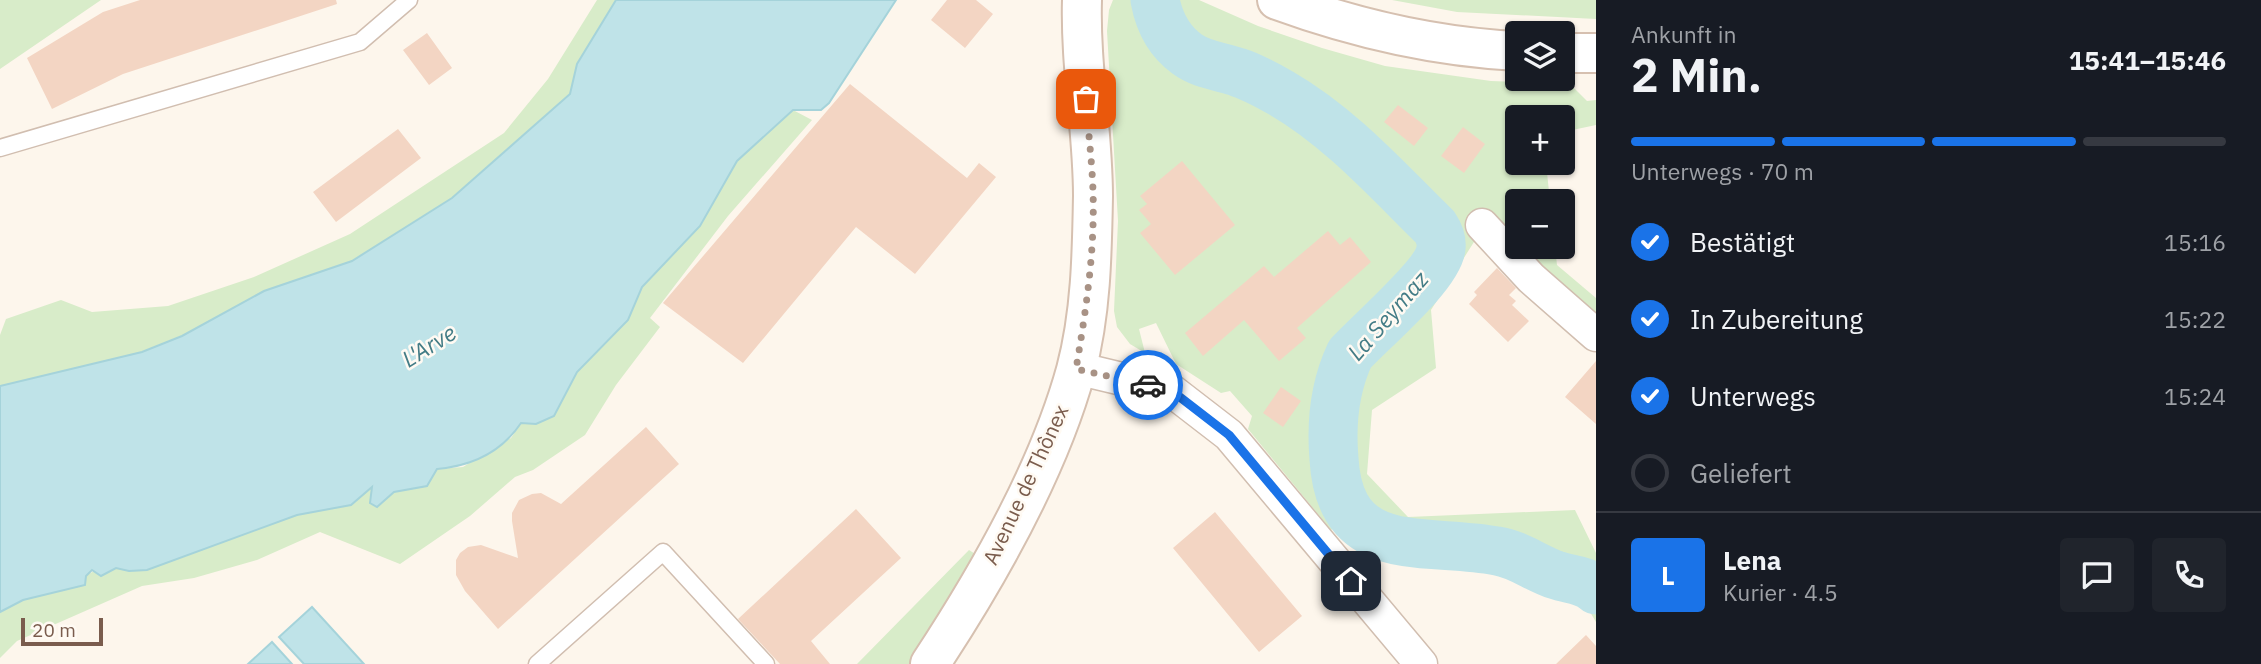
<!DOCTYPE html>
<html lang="de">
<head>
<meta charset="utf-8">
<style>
	:root { --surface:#171b24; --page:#20242c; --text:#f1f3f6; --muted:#9ea1a6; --line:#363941; --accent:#1a73e8 }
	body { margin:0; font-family:"IBM Plex Sans",sans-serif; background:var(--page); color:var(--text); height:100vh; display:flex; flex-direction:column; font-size:26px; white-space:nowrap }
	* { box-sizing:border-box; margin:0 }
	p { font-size:23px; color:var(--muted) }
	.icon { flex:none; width:38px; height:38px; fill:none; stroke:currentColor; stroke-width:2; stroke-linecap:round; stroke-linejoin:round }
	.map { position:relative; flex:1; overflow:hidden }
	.details { display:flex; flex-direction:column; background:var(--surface); width:665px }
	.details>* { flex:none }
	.tools { position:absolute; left:1505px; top:21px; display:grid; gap:14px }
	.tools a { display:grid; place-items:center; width:70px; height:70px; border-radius:7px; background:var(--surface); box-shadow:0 2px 5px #0004; font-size:35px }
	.scale { position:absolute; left:21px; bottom:18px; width:82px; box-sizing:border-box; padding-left:7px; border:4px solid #7a5c4d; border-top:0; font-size:19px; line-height:24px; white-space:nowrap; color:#7a5c4d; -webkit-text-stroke:5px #fffaf3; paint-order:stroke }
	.pin { position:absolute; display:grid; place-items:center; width:60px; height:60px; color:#fff; margin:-30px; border-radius:14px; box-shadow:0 4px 10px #0006 }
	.courier { position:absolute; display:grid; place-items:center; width:70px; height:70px; margin:-35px; border:5px solid #1a73e8; border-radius:50%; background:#fff; color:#222; box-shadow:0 2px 9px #0007 }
	.summary em { font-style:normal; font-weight:700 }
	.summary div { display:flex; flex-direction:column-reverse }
	.summary { display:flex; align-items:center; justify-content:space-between; height:119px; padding:0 35px }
	h1 { font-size:46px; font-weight:700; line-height:52px }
	.bar { display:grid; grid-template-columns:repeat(4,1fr); gap:10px 7px; align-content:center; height:84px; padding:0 35px }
	.bar i { height:9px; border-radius:5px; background:var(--line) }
	.bar .active { background:var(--accent) }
	.bar p { grid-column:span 4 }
	.line { display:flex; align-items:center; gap:18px; padding:0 35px; border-top:2px solid var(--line) }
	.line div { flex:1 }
	.round { display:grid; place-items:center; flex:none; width:74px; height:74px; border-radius:7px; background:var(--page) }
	ol { padding:0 35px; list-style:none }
	li { display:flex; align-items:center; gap:21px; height:77px }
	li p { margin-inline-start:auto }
	li .icon { padding:7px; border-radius:50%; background:var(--accent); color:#fff; stroke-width:4 }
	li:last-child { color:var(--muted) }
	li i { width:38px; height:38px; border:4px solid var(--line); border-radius:50% }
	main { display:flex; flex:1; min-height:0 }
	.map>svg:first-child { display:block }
</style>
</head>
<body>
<main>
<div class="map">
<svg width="1596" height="664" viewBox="0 0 1596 664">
	<rect width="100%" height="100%" fill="#fdf6ec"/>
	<!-- green -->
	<path fill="#d8ecc9" d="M0 0H101L0 69Z
		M597 0H616L577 64 570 94 452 198 352 261 264 291 182 336 142 352 0 386V335L6 319 61 300 92 312 168 306 254 277 350 234 504 133 548 79Z
		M1113 0H1199L1258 26 1322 48 1385 66 1491 81 1570 84 1587 101 1596 100V125L1563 132V117H1517V163H1546L1550 201H1517V247H1555L1557 265 1596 298V325L1545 282 1491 215 1431 310 1436 368 1372 410 1367 474 1408 517 1575 510 1596 553V622L1587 607 1487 562 1374 559 1342 520 1331 530 1248 429 1252 416 1230 391 1221 393 1176 364 1156 323 1139 329 1145 353 1130 344 1117 327 1114 311 1118 221 1107 31 1109 10Z
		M1392 0H1596V19L1457 12Z
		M793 110 812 120 728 216 650 318 660 327 616 385 585 435 533 470 515 477 470 516 400 564 320 532 257 560 194 578 142 586 17 641 0 658V612L23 600 85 585 86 576C102 562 127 572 147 570L297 515 351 505 373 486 377 506 394 492 427 486 436 469 463 467 511 438 521 423 536 424 554 416 577 372 628 320 642 287 700 226 737 161Z
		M969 550 980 557 913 664H857Z"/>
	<!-- water -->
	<path fill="#bfe3e8" stroke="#a5d3da" stroke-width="2" d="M616 0H896L829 103 821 110H793L737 161 700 226 642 287 628 320 577 372 554 416 536 424 521 423C501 453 472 466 437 469L427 486 394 492 377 507 370 503 372 487 351 505 297 515 147 570 129 571 116 568 101 576 92 570 86 576 85 585 23 600 0 612V386L142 352 182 336 264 291 352 261 452 198 570 94 577 64Z
		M312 607 364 664H304L279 637Z
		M272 642 292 664H248Z"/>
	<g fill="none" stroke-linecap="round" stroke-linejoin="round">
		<!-- river -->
		<path stroke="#bfe3e8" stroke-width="49" d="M1155 0C1159 21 1169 41 1187 54 1202 65 1220 66 1237 72 1253 77 1267 85 1281 93 1340 127 1387 180 1435 227 1439 233 1442 241 1441 248 1439 274 1370 332 1350 354 1335 386 1331 424 1334 459 1340 563 1426 537 1497 551 1518 554 1537 569 1556 575 1570 580 1584 579 1596 590"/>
	</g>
	<!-- building -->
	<path fill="#f3d5c3" d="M140 0H336L337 4 123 74 52 109 27 58 103 12Z
		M947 0H976L993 14 965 48 931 20Z
		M427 33 452 68 429 85 403 50Z
		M850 84 967 178 979 163 996 177 915 274 856 227 743 363 663 303Z
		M1398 105 1428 128 1414 146 1384 122Z
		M1463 127 1485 144 1464 173 1441 156Z
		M398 129 421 158 336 222 313 192Z
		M1182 161 1235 225 1175 275 1140 233 1151 224 1139 210 1147 204 1140 196Z
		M1328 231 1340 245 1350 237 1371 262 1297 328 1306 338 1279 361 1244 320 1203 356 1185 333 1264 266 1274 277Z
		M1497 268 1516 288 1509 295 1516 301 1512 305 1529 321 1508 342 1469 304 1477 295 1474 292Z
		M1596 361V424L1565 397Z
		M1281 387 1301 401 1283 427 1263 413Z
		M646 427 679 464 498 629 465 591 456 575V560L460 553 468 547 481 545 518 558 512 521V513L519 500 532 494 541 493 561 504Z
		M856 509 901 558 811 641 830 664H780L738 619Z
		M1215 512 1302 616 1259 652 1173 548Z
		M1586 635 1596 646V664H1556Z"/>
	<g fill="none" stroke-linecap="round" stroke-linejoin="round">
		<defs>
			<path id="lane" d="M0 148 360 42 409 0
				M537 664 663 552 766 664"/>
			<path id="street" d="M1482 225 1531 278 1596 335
				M1076 368 1172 391 1229 435 1421 664"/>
			<path id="secondary" d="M1277 0C1354 28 1435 47 1517 51
				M1563 53H1596
				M930 664C988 576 1048 472 1076 370 1091 314 1092 254 1093 196 1093 131 1080 66 1082 0"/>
		</defs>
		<!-- lane casing -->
		<use href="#lane" stroke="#d1beb0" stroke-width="19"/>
		<!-- street casing -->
		<use href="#street" stroke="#d1beb0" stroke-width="35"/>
		<!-- secondary casing -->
		<use href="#secondary" stroke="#d6c0b0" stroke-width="42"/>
		<!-- lane -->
		<use href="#lane" stroke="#fff" stroke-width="16"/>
		<!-- street -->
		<use href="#street" stroke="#fff" stroke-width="32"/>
		<!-- secondary -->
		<use href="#secondary" stroke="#fff" stroke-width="38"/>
	</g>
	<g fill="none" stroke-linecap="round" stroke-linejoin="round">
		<!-- done -->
		<path stroke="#a89285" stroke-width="7" stroke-dasharray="0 12.6" d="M1086 99C1088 130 1092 161 1093 191 1095 251 1086 310 1076 369L1148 385"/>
		<!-- route -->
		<path stroke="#1a73e8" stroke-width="9" d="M1148 385 1172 391 1229 435 1351 581"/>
	</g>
	<g text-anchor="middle" stroke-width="5" stroke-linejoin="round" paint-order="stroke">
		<!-- street labels -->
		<g font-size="21" fill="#7a5c4d" stroke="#fffaf3">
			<text transform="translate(1026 485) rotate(-65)" y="7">Avenue de Thônex</text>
		</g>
		<!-- water labels -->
		<g font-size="23" font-style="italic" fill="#437c86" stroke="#fffaf3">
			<text transform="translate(1388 316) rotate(-49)" y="8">La Seymaz</text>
			<text transform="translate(429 346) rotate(-32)" y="8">L'Arve</text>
		</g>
	</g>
</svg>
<div class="tools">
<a><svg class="icon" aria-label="layers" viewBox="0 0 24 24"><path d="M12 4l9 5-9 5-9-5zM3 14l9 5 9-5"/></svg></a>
<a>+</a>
<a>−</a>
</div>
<div class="scale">20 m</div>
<div class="pin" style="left:1086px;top:99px;background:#ea580c"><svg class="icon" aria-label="bag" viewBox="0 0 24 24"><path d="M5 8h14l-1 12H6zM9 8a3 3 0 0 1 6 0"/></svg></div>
<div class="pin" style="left:1351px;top:581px;background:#1f2937"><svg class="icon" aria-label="home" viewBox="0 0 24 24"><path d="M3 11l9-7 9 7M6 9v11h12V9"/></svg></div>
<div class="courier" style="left:1148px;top:385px"><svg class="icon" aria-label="car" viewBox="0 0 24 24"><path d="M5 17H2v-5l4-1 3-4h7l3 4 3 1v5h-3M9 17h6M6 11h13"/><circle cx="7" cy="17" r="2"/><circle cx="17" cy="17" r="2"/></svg></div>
</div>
<section class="details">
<div class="summary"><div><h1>2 Min.</h1><p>Ankunft in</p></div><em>15:41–15:46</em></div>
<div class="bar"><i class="active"></i><i class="active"></i><i class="active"></i><i></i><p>Unterwegs · 70 m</p></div>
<ol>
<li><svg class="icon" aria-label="check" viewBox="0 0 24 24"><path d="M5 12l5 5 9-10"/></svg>Bestätigt<p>15:16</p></li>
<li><svg class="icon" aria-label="check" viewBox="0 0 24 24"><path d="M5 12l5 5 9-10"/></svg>In Zubereitung<p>15:22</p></li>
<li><svg class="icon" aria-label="check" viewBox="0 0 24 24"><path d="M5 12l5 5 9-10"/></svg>Unterwegs<p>15:24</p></li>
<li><i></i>Geliefert</li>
</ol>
<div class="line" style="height:126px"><b class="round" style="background:var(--accent);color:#fff">L</b><div><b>Lena</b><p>Kurier · 4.5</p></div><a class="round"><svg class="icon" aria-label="chat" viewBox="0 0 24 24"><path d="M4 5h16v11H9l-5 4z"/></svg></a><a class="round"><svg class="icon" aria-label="phone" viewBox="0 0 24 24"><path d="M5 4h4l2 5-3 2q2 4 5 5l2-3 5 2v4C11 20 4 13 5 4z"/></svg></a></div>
</section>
</main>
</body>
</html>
